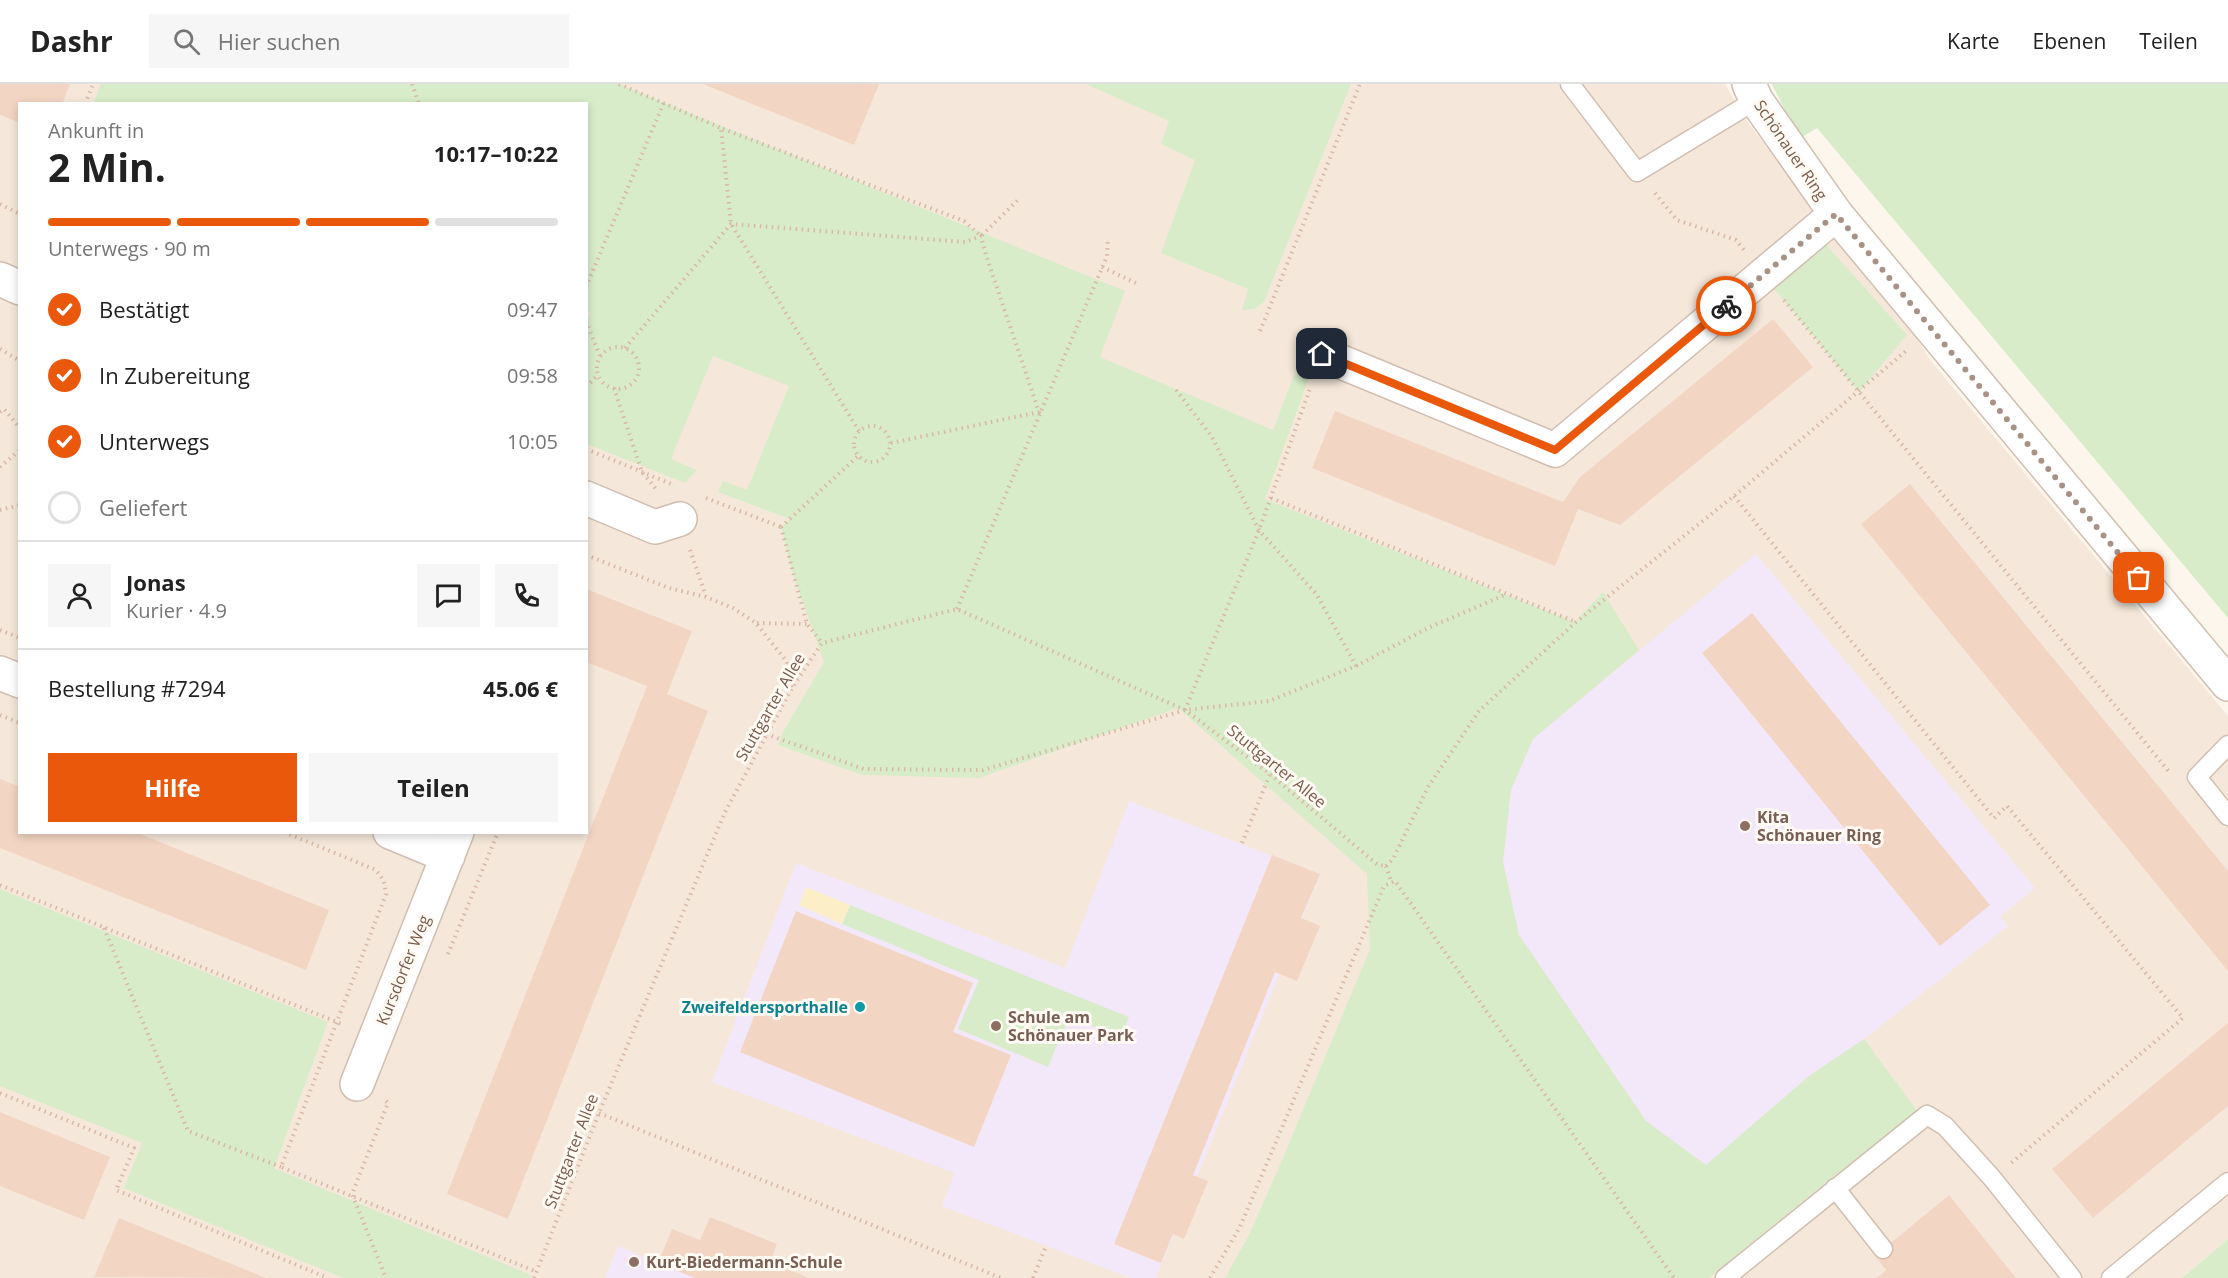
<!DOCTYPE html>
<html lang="de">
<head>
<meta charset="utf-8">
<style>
	:root { --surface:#fff; --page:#f6f6f6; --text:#222; --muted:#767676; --line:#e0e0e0; --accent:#ea580c }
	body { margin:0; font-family:"Open Sans",sans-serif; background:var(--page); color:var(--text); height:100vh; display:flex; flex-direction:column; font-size:22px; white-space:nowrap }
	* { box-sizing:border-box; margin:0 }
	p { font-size:20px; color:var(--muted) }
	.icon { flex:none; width:33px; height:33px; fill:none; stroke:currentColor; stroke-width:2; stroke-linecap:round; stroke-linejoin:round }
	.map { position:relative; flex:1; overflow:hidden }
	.panel { position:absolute; left:18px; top:18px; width:570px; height:732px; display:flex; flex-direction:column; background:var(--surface); border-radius:0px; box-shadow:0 3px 9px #0003 }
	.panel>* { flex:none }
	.pin { position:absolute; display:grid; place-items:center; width:51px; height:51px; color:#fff; margin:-26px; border-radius:12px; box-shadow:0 3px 9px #0006 }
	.courier { position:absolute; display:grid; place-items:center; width:60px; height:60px; margin:-30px; border:4px solid #ea580c; border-radius:50%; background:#fff; color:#222; box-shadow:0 2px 8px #0007 }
	.head em { font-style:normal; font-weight:700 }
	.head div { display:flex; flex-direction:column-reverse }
	.head { display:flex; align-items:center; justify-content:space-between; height:102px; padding:0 30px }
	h1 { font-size:39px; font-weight:700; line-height:45px }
	.bar { display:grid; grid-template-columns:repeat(4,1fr); gap:9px 6px; align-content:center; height:72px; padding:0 30px }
	.bar i { height:8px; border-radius:4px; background:var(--line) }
	.bar .selected { background:var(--accent) }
	.bar p { grid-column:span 4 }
	.line { display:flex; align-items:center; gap:15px; padding:0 30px; border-top:2px solid var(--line) }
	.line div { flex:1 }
	.round { display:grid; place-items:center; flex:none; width:63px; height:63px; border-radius:0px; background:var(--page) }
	ol { padding:0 30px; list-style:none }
	li { display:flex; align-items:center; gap:18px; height:66px }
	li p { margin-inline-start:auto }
	li .icon { padding:6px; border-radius:50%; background:var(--accent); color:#fff; stroke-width:4 }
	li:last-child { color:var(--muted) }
	li i { width:33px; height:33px; border:3px solid var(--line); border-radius:50% }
	.primary-button { display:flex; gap:12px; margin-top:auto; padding:12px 30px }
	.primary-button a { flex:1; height:69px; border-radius:0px; background:var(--accent); color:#fff; font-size:24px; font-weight:700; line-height:69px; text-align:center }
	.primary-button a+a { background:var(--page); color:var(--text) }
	header { display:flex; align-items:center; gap:36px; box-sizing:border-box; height:84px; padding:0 30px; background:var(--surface); border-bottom:2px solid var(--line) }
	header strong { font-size:28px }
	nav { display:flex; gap:33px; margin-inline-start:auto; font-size:21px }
	.search { width:420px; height:54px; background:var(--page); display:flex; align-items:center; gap:15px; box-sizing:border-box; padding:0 21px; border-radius:0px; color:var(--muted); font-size:22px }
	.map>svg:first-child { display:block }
</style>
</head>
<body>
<header>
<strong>Dashr</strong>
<div class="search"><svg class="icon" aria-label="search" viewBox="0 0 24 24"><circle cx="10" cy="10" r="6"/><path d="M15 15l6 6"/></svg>Hier suchen</div>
<nav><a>Karte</a><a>Ebenen</a><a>Teilen</a></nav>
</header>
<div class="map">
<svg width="2228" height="1194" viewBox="0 0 2228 1194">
	<rect width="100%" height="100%" fill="#fdf6ec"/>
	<!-- residential -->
	<path fill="#f5e8da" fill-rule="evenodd" d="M0 0H1725L1745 35 1860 182 1908 240 1930 276 2228 632V1155L2182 1194H0ZM20 20H586V748H20Z"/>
	<!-- education -->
	<path fill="#f3e8fa" d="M1756 470 2035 804 2000 833 2008 842 1864 955 1809 992 1706 1082 1646 1037 1519 851 1503 778 1511 706 1533 655Z
		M1129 717 1320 790 1156 1194H1131L942 1122 955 1089 712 998 796 779 1065 884Z
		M618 1162 695 1194H605Z"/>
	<!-- green -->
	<path fill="#d8ecc9" d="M101 0H619L1125 207 1100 273 1273 346 1294 291 1303 287 1311 288 1265 415 1575 538 1603 508 1639 566 1533 655 1511 706 1503 778 1519 851 1646 1037 1706 1081 1809 992 1864 955 1918 1028 1830 1095 1709 1194H1225L1250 1149 1283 1074 1370 865 1367 790 1178 624 979 694 862 691 778 661 783 648 824 578 792 488 781 443 790 435 718 408 723 397 747 406 789 302 713 272 671 375 697 386 685 399 587 360 586 240 591 228 586 226V20H93Z
		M1086 0H1351L1264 218 1254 225 1242 226 1248 205 1161 169 1195 76 1161 60 1169 37Z
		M1772 0H2228V534L1817 44 1799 55Z
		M1822 156 1907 251 1859 308 1763 191Z
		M0 805 328 938 274 1084 531 1191 530 1194H343L124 1104 142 1059 0 1002Z
		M850 821 1129 933 1121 953 1069 933 1048 983 958 945 979 896 842 840Z
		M2228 1155V1194H2182Z"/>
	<!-- sand -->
	<path fill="#fcefc7" d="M806 803 850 821 842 840 799 821Z"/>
	<!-- building -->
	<path fill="#f3d5c3" d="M0 0H70L62 20H20V39L0 31Z
		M703 0H879L854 61Z
		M1773 235 1813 283 1620 441 1578 425 1555 482 1312 384 1335 327 1563 418 1580 393Z
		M1910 400 2228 787V887L1861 440Z
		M586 505 692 547 667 610 708 627 508 1135 447 1110 647 602 586 578Z
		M1752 529 1990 821 1940 862 1702 569Z
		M0 695 20 703V748H135L329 826 306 886 0 764Z
		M1272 771 1320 790 1301 834 1320 842 1297 897 1275 888 1193 1091 1208 1097 1184 1155 1173 1150 1161 1179 1114 1160Z
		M796 827 973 899 953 948 1011 971 974 1063 740 968Z
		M2228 939V1022L2093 1134 2052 1085Z
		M0 1028 110 1073 84 1136 0 1102Z
		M1949 1111 2016 1194H1877L1886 1186 1875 1172Z
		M710 1133 777 1160 770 1178 809 1194H695L658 1179 672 1145 700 1156Z
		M119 1134 266 1194 94 1193Z"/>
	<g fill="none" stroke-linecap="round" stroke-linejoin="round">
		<defs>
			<path id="service" d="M1570 0 1637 88 1756 16
				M2228 661 2197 693 2228 732
				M1835 1104 1883 1165
				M1725 1194 1927 1031 1945 1042 1992 1094 2072 1194
				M2111 1194 2228 1098"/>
			<path id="minor" d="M1749 0 1756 16 1836 130 2228 600
				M0 195 20 204
				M1322 270 1555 366 1836 130
				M586 414 655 443 680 435
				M0 589 20 597
				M390 748 448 772
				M357 1000 457 748"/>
		</defs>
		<!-- service casing -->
		<use href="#service" stroke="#d1beb0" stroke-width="21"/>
		<!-- minor casing -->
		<use href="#minor" stroke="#d1beb0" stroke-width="36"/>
		<!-- path -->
		<path stroke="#d9b8a5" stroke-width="4" stroke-dasharray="1.5 4.5" stroke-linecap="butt" d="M412 0 419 20
			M619 0 721 44
			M85 20 93 0
			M1655 109 1677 136 1736 156 1744 166
			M0 120 20 130
			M1102 183 1140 201
			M586 203 664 18
			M1784 216 2170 689
			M586 237 600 272
			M1260 247 1360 0
			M597 284a21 21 0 1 1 42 0a21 21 0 1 1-42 0Z
			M625 264 731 140 965 158 981 152 986 171 1039 328 891 359
			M0 265 20 277
			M586 303 598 291
			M614 304 642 388 656 405
			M0 328 4 325 20 344
			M854 360a18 18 0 1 1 36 0a18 18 0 1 1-36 0Z
			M859 347 731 140 721 44 964 137 981 152 1018 116
			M586 365 674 401
			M0 383 20 366
			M1734 412 1994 734 2007 722 2183 934 2011 1079
			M706 414 781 443
			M1271 414 1576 538
			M0 426 20 421
			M781 443 807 540 822 559
			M781 443 858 372
			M690 466 706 512
			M586 471 669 504 706 513 733 524 756 539 787 578 792 604
			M957 525 1107 172 1108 154
			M757 539 807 540
			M0 546 20 554
			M1356 582 1430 543 1507 510
			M1185 626 1259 446 1311 302
			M0 631 20 639
			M766 650 864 685 983 686 1185 626 1269 617 1356 582 1317 511 1259 446 1212 353 1176 306
			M284 748 376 786 384 797 386 810 281 1083 537 1188
			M1242 759 1270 690
			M1386 782 1393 775 1428 703 1479 627 1576 538 1734 412 1906 267
			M1386 782 1391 797
			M0 801 344 941
			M104 844 188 1047 281 1083
			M448 870 498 748
			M0 1009 134 1064 116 1106 328 1194
			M386 1017 388 1019 352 1110 386 1194
			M599 1029 1001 1194
			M534 1194 599 1029 725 728 792 604 822 559 957 525 1185 626 1270 690 1378 781 1386 782
			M1033 1194 1046 1162
			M1210 1194 1240 1143 1384 802 1395 797 1674 1194"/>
		<!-- service -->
		<use href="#service" stroke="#fff" stroke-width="18"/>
		<!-- minor -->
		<use href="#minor" stroke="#fff" stroke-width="33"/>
	</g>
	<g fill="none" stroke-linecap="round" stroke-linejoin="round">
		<!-- done -->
		<path stroke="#a89285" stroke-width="6" stroke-dasharray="0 10.8" d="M1726 222 1836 130 2139 494"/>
		<!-- route -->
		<path stroke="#ea580c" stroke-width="8" d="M1322 270 1555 366 1726 222"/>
	</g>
	<!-- markers -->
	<g fill="#8d6e63" stroke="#fffaf3" stroke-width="2">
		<circle cx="1745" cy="742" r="6"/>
		<circle cx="996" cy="942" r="6"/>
		<circle cx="634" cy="1178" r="6"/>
	</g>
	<circle fill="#0f9aa8" stroke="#fffaf3" stroke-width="2" cx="860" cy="923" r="6"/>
	<g text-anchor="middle" stroke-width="6" stroke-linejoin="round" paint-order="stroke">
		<!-- street labels -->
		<g font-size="16" fill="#7a5c4d" stroke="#fffaf3">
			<text transform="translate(1791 66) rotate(56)" y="6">Schönauer Ring</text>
			<text transform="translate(770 623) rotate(-60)" y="6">Stuttgarter Allee</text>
			<text transform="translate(1277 682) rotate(39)" y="6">Stuttgarter Allee</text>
			<text transform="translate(403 886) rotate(-68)" y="6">Kursdorfer Weg</text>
			<text transform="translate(571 1067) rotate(-69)" y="6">Stuttgarter Allee</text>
		</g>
		<!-- education labels -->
		<g font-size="16" font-weight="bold" fill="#785e54" stroke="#fffaf3" text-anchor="start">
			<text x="1757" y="739">Kita<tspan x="1757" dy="18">Schönauer Ring</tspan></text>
			<text x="1008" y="939">Schule am<tspan x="1008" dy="18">Schönauer Park</tspan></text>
			<text x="646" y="1184">Kurt-Biedermann-Schule</text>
		</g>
		<!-- culture labels -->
		<g font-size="16" font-weight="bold" fill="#0d838f" stroke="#fffaf3" text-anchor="end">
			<text x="848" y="929">Zweifeldersporthalle</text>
		</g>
	</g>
</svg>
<div class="pin" style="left:2139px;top:494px;background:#ea580c"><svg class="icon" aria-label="bag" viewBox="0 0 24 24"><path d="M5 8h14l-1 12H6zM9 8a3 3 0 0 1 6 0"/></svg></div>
<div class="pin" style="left:1322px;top:270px;background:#1f2937"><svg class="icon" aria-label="home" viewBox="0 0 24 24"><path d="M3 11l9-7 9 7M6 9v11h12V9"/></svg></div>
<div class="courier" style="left:1726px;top:222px"><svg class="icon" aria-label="bike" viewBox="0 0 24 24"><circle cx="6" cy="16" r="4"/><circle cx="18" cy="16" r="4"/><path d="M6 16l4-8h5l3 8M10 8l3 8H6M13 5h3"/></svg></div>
<section class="panel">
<div class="head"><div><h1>2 Min.</h1><p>Ankunft in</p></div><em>10:17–10:22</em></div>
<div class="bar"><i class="selected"></i><i class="selected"></i><i class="selected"></i><i></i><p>Unterwegs · 90 m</p></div>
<ol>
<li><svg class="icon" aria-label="check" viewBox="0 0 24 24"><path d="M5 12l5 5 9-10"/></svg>Bestätigt<p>09:47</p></li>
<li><svg class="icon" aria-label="check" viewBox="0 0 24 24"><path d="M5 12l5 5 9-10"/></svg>In Zubereitung<p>09:58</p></li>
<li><svg class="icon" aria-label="check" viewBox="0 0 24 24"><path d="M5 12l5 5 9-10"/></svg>Unterwegs<p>10:05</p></li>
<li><i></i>Geliefert</li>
</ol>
<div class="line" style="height:108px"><a class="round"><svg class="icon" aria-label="person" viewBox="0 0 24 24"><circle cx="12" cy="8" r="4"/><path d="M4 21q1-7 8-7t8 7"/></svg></a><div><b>Jonas</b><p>Kurier · 4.9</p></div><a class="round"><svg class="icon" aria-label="chat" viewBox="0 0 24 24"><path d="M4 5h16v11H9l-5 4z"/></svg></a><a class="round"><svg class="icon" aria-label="phone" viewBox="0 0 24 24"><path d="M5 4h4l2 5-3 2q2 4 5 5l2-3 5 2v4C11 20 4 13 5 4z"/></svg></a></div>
<div class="line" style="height:78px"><div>Bestellung #7294</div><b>45.06 €</b></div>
<div class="primary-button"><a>Hilfe</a><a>Teilen</a></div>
</section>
</div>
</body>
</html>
